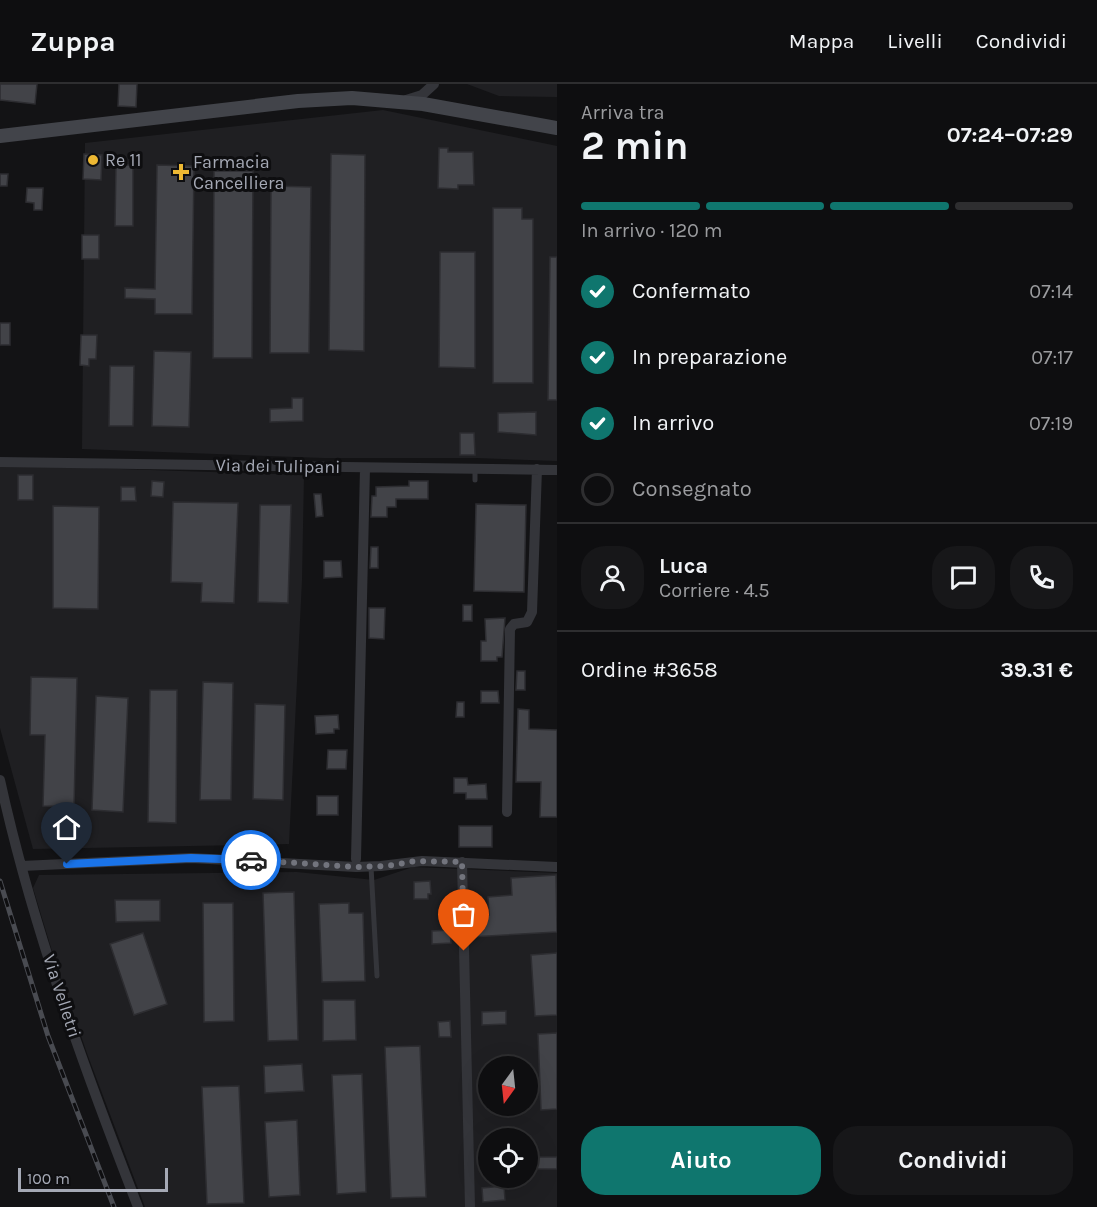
<!DOCTYPE html>
<html lang="it">
<head>
<meta charset="utf-8">
<style>
	:root { --surface:#0e0e10; --page:#171719; --text:#f1f3f6; --muted:#9b9c9f; --line:#2e2e30; --accent:#0f766e }
	body { margin:0; font-family:Karla,sans-serif; background:var(--page); color:var(--text); height:100vh; display:flex; flex-direction:column; font-size:22px; white-space:nowrap }
	* { box-sizing:border-box; margin:0 }
	p { font-size:20px; color:var(--muted) }
	.icon { flex:none; width:33px; height:33px; fill:none; stroke:currentColor; stroke-width:2; stroke-linecap:round; stroke-linejoin:round }
	.map { position:relative; flex:1; overflow:hidden }
	.drawer { display:flex; flex-direction:column; background:var(--surface); width:540px }
	.drawer>* { flex:none }
	.needle { width:39px; rotate:195deg }
	.tools { position:absolute; left:478px; top:972px; display:grid; gap:12px }
	.tools a { display:grid; place-items:center; width:60px; height:60px; border-radius:50%; background:var(--surface); box-shadow:0 6px 24px #0002,0 0 0 2px var(--line); font-size:30px }
	.scale { position:absolute; left:18px; bottom:15px; width:150px; box-sizing:border-box; padding-left:6px; border:3px solid #a5a9b5; border-top:0; font-size:16px; line-height:21px; white-space:nowrap; color:#a5a9b5; -webkit-text-stroke:4px #0e0e10; paint-order:stroke }
	.pin { position:absolute; display:grid; place-items:center; width:51px; height:51px; color:#fff; margin:-62px -26px; border-radius:50% 50% 50% 0; rotate:-45deg; box-shadow:0 0 6px #0007 }
	.pin .icon { rotate:45deg }
	.courier { position:absolute; display:grid; place-items:center; width:60px; height:60px; margin:-30px; border:4px solid #1a73e8; border-radius:50%; background:#fff; color:#222; box-shadow:0 2px 8px #0007 }
	.summary em { font-style:normal; font-weight:700 }
	.summary div { display:flex; flex-direction:column-reverse }
	.summary { display:flex; align-items:center; justify-content:space-between; height:102px; padding:0 24px }
	h1 { font-size:39px; font-weight:700; line-height:45px }
	.bar { display:grid; grid-template-columns:repeat(4,1fr); gap:9px 6px; align-content:center; height:72px; padding:0 24px }
	.bar i { height:8px; border-radius:4px; background:var(--line) }
	.bar .on { background:var(--accent) }
	.bar p { grid-column:span 4 }
	.line { display:flex; align-items:center; gap:15px; padding:0 24px; border-top:2px solid var(--line) }
	.line div { flex:1 }
	.round { display:grid; place-items:center; flex:none; width:63px; height:63px; border-radius:24px; background:var(--page) }
	ol { padding:0 24px; list-style:none }
	li { display:flex; align-items:center; gap:18px; height:66px }
	li p { margin-inline-start:auto }
	li .icon { padding:6px; border-radius:50%; background:var(--accent); color:#fff; stroke-width:4 }
	li:last-child { color:var(--muted) }
	li i { width:33px; height:33px; border:3px solid var(--line); border-radius:50% }
	.primary-button { display:flex; gap:12px; margin-top:auto; padding:12px 24px }
	.primary-button a { flex:1; height:69px; border-radius:24px; background:var(--accent); color:#fff; font-size:24px; font-weight:700; line-height:69px; text-align:center }
	.primary-button a+a { background:var(--page); color:var(--text) }
	header { display:flex; align-items:center; gap:36px; box-sizing:border-box; height:84px; padding:0 30px; background:var(--surface); border-bottom:2px solid var(--line) }
	header strong { font-size:28px }
	nav { display:flex; gap:33px; margin-inline-start:auto; font-size:21px }
	main { display:flex; flex:1; min-height:0 }
	.map>svg:first-child { display:block }
</style>
</head>
<body>
<header>
<strong>Zuppa</strong>
<nav><a>Mappa</a><a>Livelli</a><a>Condividi</a></nav>
</header>
<main>
<div class="map">
<svg width="557" height="1123" viewBox="0 0 557 1123">
	<rect width="100%" height="100%" fill="#131315"/>
	<!-- built -->
	<path fill="#1f1f22" fill-rule="evenodd" d="M467 0H557V13L499 12Z
		M383 26 557 62V377L476 374H324L82 365 85 59Z
		M0 381 304 391 302 496 289 760 33 765 0 644Z
		M413 783 557 789V1123H145L88 972 55 877 33 804 39 791 297 788 374 796ZM489 982H528V1022H489ZM489 1054H528V1094H489Z"/>
	<!-- building -->
	<path fill="#424348" stroke="#2d2d31" stroke-width="1.5" d="M0 0H37L35 20 0 16Z
		M119 0H137L136 23 118 22Z
		M439 64H448V68H473L474 101H458V105L438 104Z
		M84 70 102 71 101 96 83 95Z
		M331 70 365 71 364 267 329 266Z
		M116 81H133V142H115Z
		M157 81 194 82 192 230H155V215L125 214V204L155 205Z
		M214 87H253L252 274H213Z
		M0 90H8L7 102H0Z
		M271 102 311 103 309 269H270Z
		M27 104H43L42 126H34V119L26 118Z
		M493 124H522V135H533V299H493Z
		M82 151H99V175H82Z
		M440 168H475V284L439 283Z
		M550 173H557V316H548Z
		M0 239H10V261H0Z
		M81 251H97L96 275H89V282L80 281Z
		M154 267 191 268 189 343 152 342Z
		M110 282H134L133 342H109Z
		M292 314H303V337L270 338V325L292 324Z
		M536 328V351L498 348V329Z
		M460 349H474L475 371H460Z
		M18 391H33V416H18Z
		M152 397 164 398 163 413 151 412Z
		M409 397H428V415H396V423H387V433H371L372 412H376V403L409 402Z
		M121 403H135L136 417H121Z
		M314 410H321L323 432 316 433Z
		M173 418 238 419 234 519 201 518 202 499 171 498Z
		M476 420 526 421 524 508 474 507Z
		M260 421H291L288 519 258 518Z
		M53 422 99 423 98 525 53 524Z
		M371 463H378V484H370Z
		M324 477H341L342 493 324 494Z
		M463 521H472V537H463Z
		M369 524H385L384 555 369 554Z
		M505 534 502 573H497V577H481V557H486L485 535Z
		M517 587H525V606H516Z
		M31 593 77 594 74 723 43 722 45 651H30Z
		M203 598 233 599 231 716H200Z
		M150 606H177L176 739 148 738Z
		M481 607H498L499 619H481Z
		M96 612 128 614 123 728 92 726Z
		M457 618H464V633H456Z
		M255 620 285 621 283 716 253 715Z
		M518 625 529 626V645L557 646V733H540L541 698H516Z
		M338 631 339 645H334V649L316 650 315 632Z
		M328 666H347L346 685H327Z
		M454 694H467L468 701 486 700 487 715H466V709H454Z
		M317 712H338V731H317Z
		M459 742H492V763H459Z
		M556 791 557 848 471 853V832L489 831 488 813 512 811 511 794Z
		M430 797 431 810H428V815H414V798Z
		M294 808 298 956 268 957 263 809Z
		M115 816H160V837L116 838Z
		M203 819H233L234 937 204 938Z
		M349 819V829H363L365 897 322 898 319 820Z
		M450 846 451 859 432 860V847Z
		M143 849 167 920 134 931 110 860Z
		M557 869V931L535 932 531 871Z
		M323 916H355L356 956 323 957Z
		M506 927V940L482 941V928Z
		M450 937 451 953H439L438 938Z
		M557 949V1025L541 1026 538 950Z
		M420 962 426 1113 391 1114 385 963Z
		M302 980 304 1007 265 1009 264 982Z
		M362 990 366 1108 337 1110 332 991Z
		M239 1002 244 1119 207 1120 202 1003Z
		M297 1036 300 1111 269 1113 265 1038Z
		M536 1073H557V1085H536Z
		M504 1102 505 1116 483 1118 482 1104Z"/>
	<g fill="none" stroke-linecap="round" stroke-linejoin="round">
		<!-- lane -->
		<path stroke="#34353a" stroke-width="5" d="M475 384V396
			M371 783 377 892"/>
		<!-- street -->
		<path stroke="#34353a" stroke-width="10" d="M406 16 422 11 434 0
			M0 378 557 386
			M0 696C32 842 84 984 138 1123
			M507 728 510 545 514 540 527 538 532 528 537 385
			M356 775 365 384
			M462 778 470 1123
			M22 782 191 774 356 783 381 782 422 777 557 783"/>
		<!-- secondary -->
		<path stroke="#42444a" stroke-width="14" d="M0 52 298 17 352 14 423 20 557 44"/>
		<defs>
			<path id="rail" d="M0 797 48 952 114 1123"/>
		</defs>
		<!-- rail casing -->
		<use href="#rail" stroke="#494b51" stroke-width="5"/>
		<!-- rail -->
		<use href="#rail" stroke="#0e0e10" stroke-width="3" stroke-dasharray="9" stroke-linecap="butt"/>
	</g>
	<g fill="none" stroke-linecap="round" stroke-linejoin="round">
		<!-- done -->
		<path stroke="#72747d" stroke-width="6" stroke-dasharray="0 10.8" d="M251 776 356 783 387 782 416 777 462 778 464 867"/>
		<!-- route -->
		<path stroke="#1a73e8" stroke-width="8" d="M67 780 191 774 251 776"/>
	</g>
	<!-- markers -->
	<g fill="#edb833" stroke="#0e0e10" stroke-width="2">
		<circle cx="93" cy="76" r="6"/>
		<path d="M178 79h6v6h6v6h-6v6h-6v-6h-6v-6h6z"/>
	</g>
	<g text-anchor="middle" stroke-width="6" stroke-linejoin="round" paint-order="stroke">
		<!-- poi labels -->
		<g font-size="18" fill="#a5a9b5" stroke="#0e0e10" text-anchor="start">
			<text x="105" y="82">Re 11</text>
			<text x="193" y="84">Farmacia<tspan x="193" dy="21">Cancelliera</tspan></text>
		</g>
		<!-- street labels -->
		<g font-size="18" fill="#a5a9b5" stroke="#0e0e10">
			<text transform="translate(278 382) rotate(1)" y="6">Via dei Tulipani</text>
			<text transform="translate(62 912) rotate(72)" y="6">Via Velletri</text>
		</g>
	</g>
</svg>
<div class="tools">
<a><svg class="needle" viewBox="-14 -14 28 28"><path d="M0-13l5 13h-10z" fill="#e53935"/><path d="M0 13l5-13h-10z" fill="#9b9c9f"/></svg></a>
<a><svg class="icon" aria-label="locate" viewBox="0 0 24 24"><circle cx="12" cy="12" r="6"/><path d="M12 2v4M12 18v4M2 12h4M18 12h4"/></svg></a>
</div>
<div class="scale">100 m</div>
<div class="pin" style="left:464px;top:867px;background:#ea580c"><svg class="icon" aria-label="bag" viewBox="0 0 24 24"><path d="M5 8h14l-1 12H6zM9 8a3 3 0 0 1 6 0"/></svg></div>
<div class="pin" style="left:67px;top:780px;background:#1f2937"><svg class="icon" aria-label="home" viewBox="0 0 24 24"><path d="M3 11l9-7 9 7M6 9v11h12V9"/></svg></div>
<div class="courier" style="left:251px;top:776px"><svg class="icon" aria-label="car" viewBox="0 0 24 24"><path d="M5 17H2v-5l4-1 3-4h7l3 4 3 1v5h-3M9 17h6M6 11h13"/><circle cx="7" cy="17" r="2"/><circle cx="17" cy="17" r="2"/></svg></div>
</div>
<section class="drawer">
<div class="summary"><div><h1>2 min</h1><p>Arriva tra</p></div><em>07:24–07:29</em></div>
<div class="bar"><i class="on"></i><i class="on"></i><i class="on"></i><i></i><p>In arrivo · 120 m</p></div>
<ol>
<li><svg class="icon" aria-label="check" viewBox="0 0 24 24"><path d="M5 12l5 5 9-10"/></svg>Confermato<p>07:14</p></li>
<li><svg class="icon" aria-label="check" viewBox="0 0 24 24"><path d="M5 12l5 5 9-10"/></svg>In preparazione<p>07:17</p></li>
<li><svg class="icon" aria-label="check" viewBox="0 0 24 24"><path d="M5 12l5 5 9-10"/></svg>In arrivo<p>07:19</p></li>
<li><i></i>Consegnato</li>
</ol>
<div class="line" style="height:108px"><a class="round"><svg class="icon" aria-label="person" viewBox="0 0 24 24"><circle cx="12" cy="8" r="4"/><path d="M4 21q1-7 8-7t8 7"/></svg></a><div><b>Luca</b><p>Corriere · 4.5</p></div><a class="round"><svg class="icon" aria-label="chat" viewBox="0 0 24 24"><path d="M4 5h16v11H9l-5 4z"/></svg></a><a class="round"><svg class="icon" aria-label="phone" viewBox="0 0 24 24"><path d="M5 4h4l2 5-3 2q2 4 5 5l2-3 5 2v4C11 20 4 13 5 4z"/></svg></a></div>
<div class="line" style="height:78px"><div>Ordine #3658</div><b>39.31 €</b></div>
<div class="primary-button"><a>Aiuto</a><a>Condividi</a></div>
</section>
</main>
</body>
</html>
